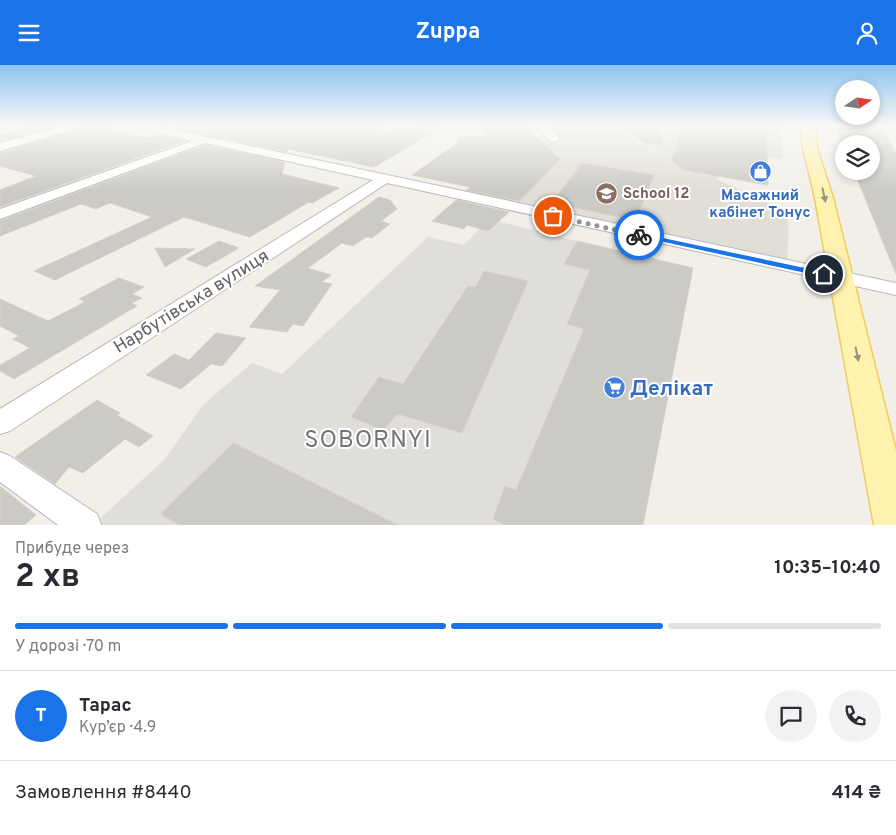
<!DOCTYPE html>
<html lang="uk">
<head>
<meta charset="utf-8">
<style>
	:root { --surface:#fff; --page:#f2f2f3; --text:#2b2b33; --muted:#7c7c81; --line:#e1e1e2; --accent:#1a73e8 }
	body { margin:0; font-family:Overpass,sans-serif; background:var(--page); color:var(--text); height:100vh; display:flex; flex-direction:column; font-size:19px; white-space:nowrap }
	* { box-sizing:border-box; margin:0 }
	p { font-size:16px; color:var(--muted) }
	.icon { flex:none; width:28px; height:28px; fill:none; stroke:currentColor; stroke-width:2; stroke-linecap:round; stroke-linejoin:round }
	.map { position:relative; height:460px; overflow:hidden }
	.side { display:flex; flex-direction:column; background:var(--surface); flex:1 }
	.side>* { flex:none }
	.needle { width:32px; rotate:77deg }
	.buttons { position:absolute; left:835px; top:15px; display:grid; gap:10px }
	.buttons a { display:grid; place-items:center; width:45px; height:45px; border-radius:50%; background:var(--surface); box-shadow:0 2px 8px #0003; font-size:25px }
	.pin { position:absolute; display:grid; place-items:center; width:42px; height:42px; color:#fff; margin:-21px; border:2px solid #fff; border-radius:50%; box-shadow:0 1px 5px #0007 }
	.courier { position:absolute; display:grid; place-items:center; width:50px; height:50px; margin:-25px; border:4px solid #1a73e8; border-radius:50%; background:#fff; color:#222; box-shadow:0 1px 6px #0007 }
	.headline em { font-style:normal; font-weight:700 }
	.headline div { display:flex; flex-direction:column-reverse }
	.headline { display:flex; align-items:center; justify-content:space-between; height:85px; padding:0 15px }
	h1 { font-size:32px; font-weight:700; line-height:38px }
	.bar { display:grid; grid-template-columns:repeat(4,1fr); gap:8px 5px; align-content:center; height:60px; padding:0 15px }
	.bar i { height:6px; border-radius:4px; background:var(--line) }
	.bar .selected { background:var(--accent) }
	.bar p { grid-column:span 4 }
	.line { display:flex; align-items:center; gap:12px; padding:0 15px; border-top:1px solid var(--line) }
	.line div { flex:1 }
	.round { display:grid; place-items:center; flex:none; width:52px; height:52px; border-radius:26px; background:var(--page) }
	header { display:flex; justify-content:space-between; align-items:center; height:65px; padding:0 15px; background:var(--accent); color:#fff; font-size:22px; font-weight:700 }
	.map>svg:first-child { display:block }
</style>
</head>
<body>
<header><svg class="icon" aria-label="menu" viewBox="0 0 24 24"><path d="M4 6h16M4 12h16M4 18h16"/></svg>Zuppa<svg class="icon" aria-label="person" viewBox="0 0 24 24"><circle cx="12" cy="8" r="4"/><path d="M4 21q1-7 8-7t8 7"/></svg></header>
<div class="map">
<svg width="896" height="460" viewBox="0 0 896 460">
	<rect width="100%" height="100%" fill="#f1efe8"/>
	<!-- industrial -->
	<path fill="#e0deda" d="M622 61H780L783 94 744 90 719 96 717 112 680 106Z
		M489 154 577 176 565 199 590 205 567 258 584 264 516 425 505 422 493 453 505 460H93L164 395 203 340 252 298 282 309 428 172 464 180Z"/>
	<!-- education -->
	<path fill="#e1ded6" d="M537 61H622L631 68 629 69 680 106 717 112 718 115 786 146 789 166 787 196 659 167 464 128 472 121 456 80 460 69 519 77 550 75Z"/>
	<!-- green -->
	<path fill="#c5e8c5" d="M546 61H580L593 73 559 74Z
		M583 61H616L632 74 598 75Z"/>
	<!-- building -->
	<path fill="#cccac5" stroke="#d6d1c6" d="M31 61H54L0 76V70Z
		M81 61H109V65L135 71 147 73 157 70 185 76 0 142V125L36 111 0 101V88L79 65Z
		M183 61 379 62V67L389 68 394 65 444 61 374 102 288 84 287 87 176 63Z
		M498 61H525L560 94 519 136 467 125 470 122 412 110 466 72 487 71 480 63Z
		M622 61H656L663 80 644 78Z
		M688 61H766L768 120 684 105 672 95 682 65H686Z
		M835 61 884 67 896 88V209L854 106H871V79H844V82Z
		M205 80 285 97 282 109 339 123 312 138 309 137 250 172 184 152 55 215 34 206 152 152 110 138 96 144 81 139 0 171V156Z
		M582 98 654 110 635 155 552 138Z
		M379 132 390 135 397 144 381 156 390 159 372 173 366 172 353 181 342 178 308 203 331 210 322 217 332 219 303 261 293 259 287 267 249 262 280 225 255 221Z
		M456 135 509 147 488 166 467 160 464 164 432 156Z
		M219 176 239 183 206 202 186 194Z
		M577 176 693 203 643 460H505L493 454 505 421 516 425 584 264 567 259 590 205 564 199Z
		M155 183 195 184 165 202Z
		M484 206 528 216 462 368 398 349 383 365 351 352 379 312 403 319 468 221 476 222Z
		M119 213 144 222 132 229 142 233 132 238 137 241 14 314 0 306V300L30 283 13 274 19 271 0 261V234L48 256 85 237 79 234Z
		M216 268 246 273 222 301 211 299 181 324 146 310 174 289 189 295Z
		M97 335 120 348 117 350 153 371 139 382 125 374 83 408 69 402 55 419 15 392Z
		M233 378 398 460H179L161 449Z
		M0 421 27 443 36 450 24 460H0Z"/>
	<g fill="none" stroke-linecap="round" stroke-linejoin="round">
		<defs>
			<path id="minor" d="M62 61H79L78 63 0 86V78Z
				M135 61H156L896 218V230L387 118 10 366 0 369V344L373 115 205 78 0 154V144L192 76 136 63Z
				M384 61H394V63L389 66 385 65Z
				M536 61H547L560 74 554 77 550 76Z
				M0 387 10 391 97 449 101 460H58L0 417Z"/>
			<path id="major" d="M801 61H815L817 83 833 133 896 386V460H874L815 133 803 83Z"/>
		</defs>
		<!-- minor casing -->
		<use href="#minor" stroke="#b5b8bc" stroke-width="2"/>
		<!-- major casing -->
		<use href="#major" stroke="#f2c960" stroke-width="3"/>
		<!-- minor -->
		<use href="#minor" fill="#fff" fill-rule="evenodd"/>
		<!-- major -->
		<use href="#major" fill="#fff2af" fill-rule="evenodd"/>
	</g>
	<!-- one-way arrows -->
	<defs><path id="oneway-solid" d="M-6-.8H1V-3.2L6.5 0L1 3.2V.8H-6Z" transform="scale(1.25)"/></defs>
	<g fill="#979581">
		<use href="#oneway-solid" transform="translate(824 130) rotate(78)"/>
		<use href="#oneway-solid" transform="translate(857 289) rotate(78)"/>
	</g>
	<!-- sky -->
	<linearGradient id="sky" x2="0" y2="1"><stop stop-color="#8fc3f1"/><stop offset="0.48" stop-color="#f9f8f5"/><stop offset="1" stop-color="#f9f8f5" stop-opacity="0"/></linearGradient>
	<rect width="896" height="126" fill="url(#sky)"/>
	<!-- route -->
	<path fill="#1a73e8" d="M639 168 824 207 828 209 824 212 637 171 636 170Z"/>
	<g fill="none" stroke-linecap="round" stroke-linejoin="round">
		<!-- done -->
		<path stroke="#929495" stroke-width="5" stroke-dasharray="0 9" d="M553 151 639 170"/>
	</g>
	<!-- icons -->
	<defs>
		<symbol id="shop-disc" viewBox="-11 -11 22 22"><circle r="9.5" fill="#3f7fe0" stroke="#fff"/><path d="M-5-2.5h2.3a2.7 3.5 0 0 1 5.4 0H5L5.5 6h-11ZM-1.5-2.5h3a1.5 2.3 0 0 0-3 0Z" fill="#fff"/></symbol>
		<symbol id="school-disc" viewBox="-11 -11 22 22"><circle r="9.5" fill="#8d6e63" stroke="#fff"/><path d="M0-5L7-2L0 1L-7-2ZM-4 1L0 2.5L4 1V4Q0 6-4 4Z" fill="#fff"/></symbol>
		<symbol id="supermarket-disc" viewBox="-11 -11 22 22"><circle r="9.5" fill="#3f7fe0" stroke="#fff"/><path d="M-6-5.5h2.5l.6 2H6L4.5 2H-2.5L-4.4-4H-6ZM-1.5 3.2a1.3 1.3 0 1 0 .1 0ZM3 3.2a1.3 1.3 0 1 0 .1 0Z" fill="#fff"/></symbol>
	</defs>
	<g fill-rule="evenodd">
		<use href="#shop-disc" x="748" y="94" width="25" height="25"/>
		<use href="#school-disc" x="594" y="116" width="25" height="25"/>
		<use href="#supermarket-disc" x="602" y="310" width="25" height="25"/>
	</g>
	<g text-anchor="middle" stroke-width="4" stroke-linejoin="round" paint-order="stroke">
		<!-- far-education labels -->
		<g font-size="15" font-weight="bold" fill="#785e54" stroke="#fff" text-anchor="start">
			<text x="623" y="133">School 12</text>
		</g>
		<!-- far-shop labels -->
		<g font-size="15" font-weight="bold" fill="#366cbe" stroke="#fff">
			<text x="760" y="135">Масажний<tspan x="760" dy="17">кабінет Тонус</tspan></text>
		</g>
		<!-- street labels -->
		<g font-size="18" fill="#5f6368" stroke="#fff">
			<text transform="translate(191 236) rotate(-32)" y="6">Нарбутівська вулиця</text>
		</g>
		<!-- near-shop labels -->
		<g font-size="21" font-weight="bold" fill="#366cbe" stroke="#fff" text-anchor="start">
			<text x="630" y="330">Делікат</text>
		</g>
		<!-- near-quarter labels -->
		<g font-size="24" letter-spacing="1" fill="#70757a" stroke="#fff">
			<text x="368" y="382">SOBORNYI</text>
		</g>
	</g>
</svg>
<div class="buttons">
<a><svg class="needle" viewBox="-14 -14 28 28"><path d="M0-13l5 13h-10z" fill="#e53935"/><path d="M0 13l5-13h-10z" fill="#7c7c81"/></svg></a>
<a><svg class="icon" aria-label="layers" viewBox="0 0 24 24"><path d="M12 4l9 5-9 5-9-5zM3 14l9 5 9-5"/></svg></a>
</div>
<div class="pin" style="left:553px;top:151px;background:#ea580c"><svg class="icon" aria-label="bag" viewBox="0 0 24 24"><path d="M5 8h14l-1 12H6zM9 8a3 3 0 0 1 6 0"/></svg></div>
<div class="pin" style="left:824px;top:209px;background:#1f2937"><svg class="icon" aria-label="home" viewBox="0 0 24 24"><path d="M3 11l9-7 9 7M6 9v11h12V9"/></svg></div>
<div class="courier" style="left:639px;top:170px"><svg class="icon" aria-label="bike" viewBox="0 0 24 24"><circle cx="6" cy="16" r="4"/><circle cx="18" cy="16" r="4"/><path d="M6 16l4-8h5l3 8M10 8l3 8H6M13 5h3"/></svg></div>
</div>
<section class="side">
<div class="headline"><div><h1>2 хв</h1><p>Прибуде через</p></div><em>10:35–10:40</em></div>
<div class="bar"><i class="selected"></i><i class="selected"></i><i class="selected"></i><i></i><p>У дорозі · 70 m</p></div>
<div class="line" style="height:90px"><b class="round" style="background:var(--accent);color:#fff">Т</b><div><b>Тарас</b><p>Кур’єр · 4.9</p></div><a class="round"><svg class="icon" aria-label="chat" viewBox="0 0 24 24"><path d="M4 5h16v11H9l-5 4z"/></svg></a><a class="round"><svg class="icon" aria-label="phone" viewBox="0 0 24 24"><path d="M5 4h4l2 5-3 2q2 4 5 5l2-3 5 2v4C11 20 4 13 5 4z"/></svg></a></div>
<div class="line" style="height:65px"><div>Замовлення #8440</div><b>414 ₴</b></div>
</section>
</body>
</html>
